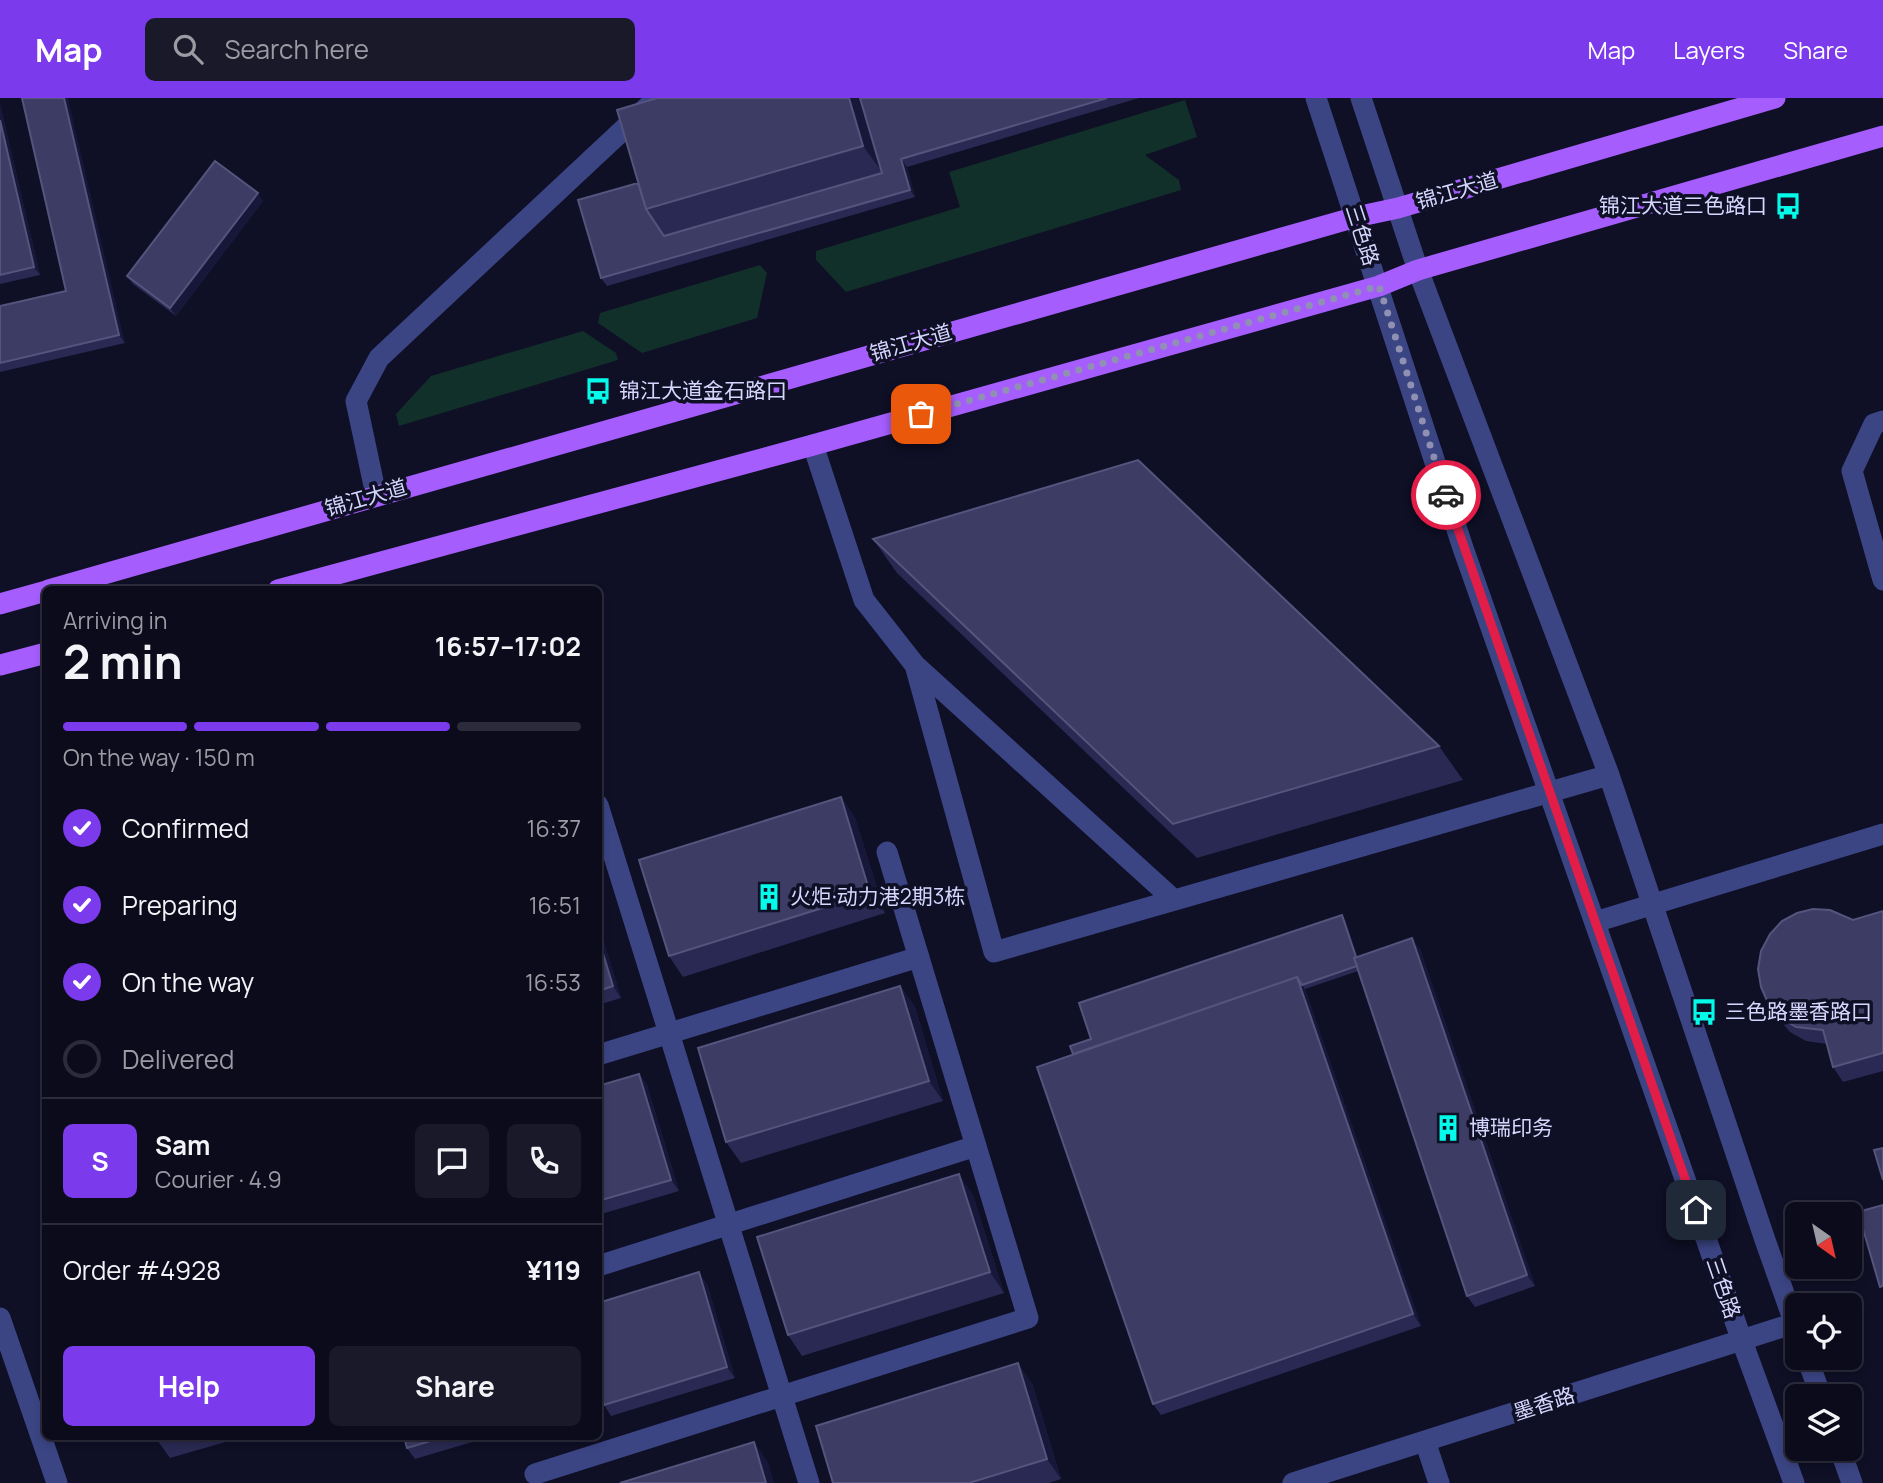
<!DOCTYPE html>
<html lang="en">
<head>
<meta charset="utf-8">
<style>
	:root { --surface:#0b0b1c; --page:#191929; --text:#f1f3f6; --muted:#9a9ba3; --line:#2b2b3b; --accent:#7c3aed }
	body { margin:0; font-family:Manrope,"Noto Sans SC",sans-serif; background:var(--page); color:var(--text); height:100vh; display:flex; flex-direction:column; font-size:26px; white-space:nowrap }
	* { box-sizing:border-box; margin:0 }
	p { font-size:23px; color:var(--muted) }
	.icon { flex:none; width:38px; height:38px; fill:none; stroke:currentColor; stroke-width:2; stroke-linecap:round; stroke-linejoin:round }
	.map { position:relative; flex:1; overflow:hidden }
	.sheet { position:absolute; left:42px; top:488px; width:560px; height:854px; display:flex; flex-direction:column; background:var(--surface); border-radius:10px; box-shadow:0 4px 10px #0003,0 0 0 2px var(--line) }
	.sheet>* { flex:none }
	.needle { width:46px; rotate:146deg }
	.buttons { position:absolute; left:1785px; top:1104px; display:grid; gap:14px }
	.buttons a { display:grid; place-items:center; width:77px; height:77px; border-radius:10px; background:var(--surface); box-shadow:0 4px 10px #0003,0 0 0 2px var(--line); font-size:35px }
	.pin { position:absolute; display:grid; place-items:center; width:60px; height:60px; color:#fff; margin:-30px; border-radius:14px; box-shadow:0 4px 10px #0006 }
	.courier { position:absolute; display:grid; place-items:center; width:70px; height:70px; margin:-35px; border:5px solid #e11d48; border-radius:50%; background:#fff; color:#222; box-shadow:0 2px 9px #0007 }
	.head em { font-style:normal; font-weight:700 }
	.head div { display:flex; flex-direction:column-reverse }
	.head { display:flex; align-items:center; justify-content:space-between; height:119px; padding:0 21px }
	h1 { font-size:46px; font-weight:700; line-height:52px }
	.bar { display:grid; grid-template-columns:repeat(4,1fr); gap:10px 7px; align-content:center; height:84px; padding:0 21px }
	.bar i { height:9px; border-radius:5px; background:var(--line) }
	.bar .on { background:var(--accent) }
	.bar p { grid-column:span 4 }
	.line { display:flex; align-items:center; gap:18px; padding:0 21px; border-top:2px solid var(--line) }
	.line div { flex:1 }
	.round { display:grid; place-items:center; flex:none; width:74px; height:74px; border-radius:10px; background:var(--page) }
	ol { padding:0 21px; list-style:none }
	li { display:flex; align-items:center; gap:21px; height:77px }
	li p { margin-inline-start:auto }
	li .icon { padding:7px; border-radius:50%; background:var(--accent); color:#fff; stroke-width:4 }
	li:last-child { color:var(--muted) }
	li i { width:38px; height:38px; border:4px solid var(--line); border-radius:50% }
	.primary-button { display:flex; gap:14px; margin-top:auto; padding:14px 21px }
	.primary-button a { flex:1; height:80px; border-radius:10px; background:var(--accent); color:#fff; font-size:28px; font-weight:700; line-height:80px; text-align:center }
	.primary-button a+a { background:var(--page); color:var(--text) }
	header { display:flex; align-items:center; gap:42px; box-sizing:border-box; height:98px; padding:0 35px; background:var(--accent); color:#fff }
	header strong { font-size:33px }
	nav { display:flex; gap:38px; margin-inline-start:auto; font-size:24px }
	.search { width:490px; height:63px; background:var(--page); display:flex; align-items:center; gap:18px; box-sizing:border-box; padding:0 24px; border-radius:10px; color:var(--muted); font-size:26px }
	.map>svg:first-child { display:block }
</style>
</head>
<body>
<header>
<strong>Map</strong>
<div class="search"><svg class="icon" aria-label="search" viewBox="0 0 24 24"><circle cx="10" cy="10" r="6"/><path d="M15 15l6 6"/></svg>Search here</div>
<nav><a>Map</a><a>Layers</a><a>Share</a></nav>
</header>
<div class="map">
<svg width="1883" height="1385" viewBox="0 0 1883 1385">
	<rect width="100%" height="100%" fill="#0f0f26"/>
	<!-- green -->
	<path fill="#12302a" d="M1185 2 1197 39 1145 57 1179 82 1181 92 846 194 816 162V153L960 109 949 74Z
		M760 167 767 175 757 220 642 255 598 225 600 215Z
		M583 233 616 255 618 262 399 328 396 316 431 278Z"/>
	<g fill="none" stroke-linecap="round" stroke-linejoin="round">
		<!-- minor -->
		<path stroke="#3b4584" stroke-width="21" d="M1316 0 1463 450 1742 1243 1794 1385
			M1361 0 1418 172 1609 677 1765 1142 1797 1232
			M1883 323 1874 326 1852 373 1883 482
			M813 347 864 502 915 567 994 854 1609 677
			M376 397 356 303 379 260 657 0
			M915 567 1174 802
			M598 707 809 1385
			M1595 824 1883 736
			M598 957 919 859
			M598 1168 976 1048
			M0 1220 57 1385
			M1807 1260 1821 1298
			M1425 1343 1439 1385
			M1840 1351 1852 1385
			M535 1376 1028 1220 887 754
			M1293 1385 1795 1225"/>
		<!-- major -->
		<path stroke="#a55efd" stroke-width="21" d="M48 492 1356 119 1398 110 1775 0
			M278 492 813 347 1379 188 1418 172 1883 38
			M0 506 46 493
			M0 567 46 555"/>
	</g>
	<!-- wall -->
	<path fill="#2a2953" d="M22 0 125 245 0 274V208L66 193Z
		M657 0H1139L907 69 915 99 607 188 601 180 638 85Z
		M0 6 40 177 0 186Z
		M263 103 176 218 133 186 127 178Z
		M873 441 1439 648 1463 682 1197 760 897 475Z
		M841 699 855 720 885 815 683 879 669 858Z
		M1883 813V973L1843 984 1833 969 1827 946 1806 943 1790 934 1778 920 1768 905 1853 822Z
		M1342 817 1345 821 1357 859 1420 851 1535 1188 1475 1209 1467 1198 1358 873 1305 891 1421 1228 1161 1317 1153 1306 1073 956 1091 941Z
		M598 824 621 900 598 907Z
		M900 888 915 909 943 1003 741 1065 726 1044Z
		M639 976 647 987 679 1093 598 1117V988Z
		M973 1097 1004 1195 802 1258 788 1237Z
		M707 1186 735 1280 611 1318 604 1307Z
		M1032 1285 1061 1381 1049 1385H833Z
		M155 1339H243L170 1360Z
		M404 1339H489L415 1361 407 1350Z"/>
	<!-- shaded-wall -->
	<path fill="#171739" d="M64 0H68L125 245 119 237Z
		M849 0H864L888 82 863 48Z
		M0 6 40 177 34 169 0 22Z
		M901 61 907 69 915 99 910 92Z
		M258 95 263 103 176 218 170 210Z
		M841 699 855 720 885 815 870 795Z
		M1342 817 1345 821 1362 871 1359 867Z
		M598 824 621 900 613 888 598 839Z
		M1412 840 1420 851 1535 1188 1527 1177Z
		M1297 879 1305 891 1421 1228 1413 1216Z
		M900 888 915 909 943 1003 929 983Z
		M639 976 647 987 679 1093 671 1082Z
		M959 1076 973 1097 1004 1195 990 1174Z
		M699 1174 707 1186 735 1280 727 1269Z
		M1018 1265 1032 1285 1061 1381 1047 1361Z
		M754 1344 768 1364 774 1385H766Z"/>
	<!-- building -->
	<path fill="#3c3c65" stroke="#54547d" stroke-width="2" d="M22 0H64L119 237 0 265V208L66 193Z
		M657 0H849L863 48 646 111 617 12Z
		M860 0H1107L901 61 910 92 601 180 578 102 638 85 646 111 664 138 882 75Z
		M0 22 34 169 0 177Z
		M215 63 258 95 170 210 127 178Z
		M1138 362 1439 648 1173 726 873 441Z
		M841 699 870 795 669 858 639 762Z
		M1813 811 1830 812 1853 822 1883 813V955L1833 969 1823 932 1796 929 1780 919 1768 905 1761 889 1758 871 1761 853 1770 836 1782 823 1797 815Z
		M1342 817 1356 859 1354 860 1357 868 1302 887 1297 879 1073 956 1070 948 1091 941 1079 905Z
		M598 839 613 888 598 893Z
		M1412 840 1527 1177 1467 1198 1354 860Z
		M1297 879 1413 1216 1153 1306 1037 969Z
		M900 888 929 983 726 1044 698 950Z
		M639 976 671 1082 598 1103V988Z
		M1883 1050V1082L1874 1052Z
		M959 1076 990 1174 788 1237 757 1139Z
		M1883 1107V1188L1880 1189 1858 1114Z
		M699 1174 727 1269 604 1307 598 1290V1205Z
		M1018 1265 1047 1361 969 1385H833L816 1328Z
		M404 1339H444L407 1350Z
		M754 1344 766 1385H620Z"/>
	<g fill="none" stroke-linecap="round" stroke-linejoin="round">
		<!-- done -->
		<path stroke="#9091b2" stroke-width="7" stroke-dasharray="0 12.6" d="M921 316 1379 188 1446 397"/>
		<!-- route -->
		<path stroke="#e11d48" stroke-width="9" d="M1446 397 1696 1112"/>
	</g>
	<!-- icons -->
	<defs>
		<symbol id="bus-bare" viewBox="-9 -9 18 18"><path d="M-5-6H5V4H4V6H2V4H-2V6H-4V4H-5ZM-3.5-4V0h7V-4ZM-3.5 1.2v1.5H-2V1.2ZM2 1.2v1.5H3.5V1.2Z" fill="#04fbe9" stroke="#0f0f26" stroke-width="2.5" paint-order="stroke"/></symbol>
		<symbol id="building-bare" viewBox="-9 -9 18 18"><path d="M-4-6H4V6H1V3H-1V6H-4ZM-2.5-4.3h1.7v1.8h-1.7ZM.8-4.3h1.7v1.8H.8ZM-2.5-1h1.7V.8h-1.7ZM.8-1h1.7V.8H.8Z" fill="#04fbe9" stroke="#0f0f26" stroke-width="2.5" paint-order="stroke"/></symbol>
	</defs>
	<g fill-rule="evenodd">
		<use href="#bus-bare" x="1769" y="89" width="38" height="38"/>
		<use href="#bus-bare" x="579" y="274" width="38" height="38"/>
		<use href="#building-bare" x="750" y="780" width="38" height="38"/>
		<use href="#bus-bare" x="1685" y="895" width="38" height="38"/>
		<use href="#building-bare" x="1429" y="1011" width="38" height="38"/>
	</g>
	<g text-anchor="middle" stroke-width="7" stroke-linejoin="round" paint-order="stroke">
		<!-- street labels -->
		<g font-size="21" fill="#d5d7fe" stroke="#0f0f26">
			<text transform="translate(1457 93) rotate(-16)" y="7">锦江大道</text>
			<text transform="translate(1362 137) rotate(72)" y="7">三色路</text>
			<text transform="translate(911 245) rotate(-16)" y="7">锦江大道</text>
			<text transform="translate(366 400) rotate(-16)" y="7">锦江大道</text>
			<text transform="translate(1723 1190) rotate(71)" y="7">三色路</text>
			<text transform="translate(1544 1306) rotate(-18)" y="7">墨香路</text>
		</g>
		<!-- poi labels -->
		<g font-size="21" fill="#d5d7fe" stroke="#0f0f26" text-anchor="start">
			<text x="1767" y="115" text-anchor="end">锦江大道三色路口</text>
			<text x="619" y="300">锦江大道金石路口</text>
			<text x="790" y="806">火炬·动力港2期3栋</text>
			<text x="1725" y="921">三色路墨香路口</text>
			<text x="1469" y="1037">博瑞印务</text>
		</g>
	</g>
</svg>
<div class="buttons">
<a><svg class="needle" viewBox="-14 -14 28 28"><path d="M0-13l5 13h-10z" fill="#e53935"/><path d="M0 13l5-13h-10z" fill="#9a9ba3"/></svg></a>
<a><svg class="icon" aria-label="locate" viewBox="0 0 24 24"><circle cx="12" cy="12" r="6"/><path d="M12 2v4M12 18v4M2 12h4M18 12h4"/></svg></a>
<a><svg class="icon" aria-label="layers" viewBox="0 0 24 24"><path d="M12 4l9 5-9 5-9-5zM3 14l9 5 9-5"/></svg></a>
</div>
<div class="pin" style="left:921px;top:316px;background:#ea580c"><svg class="icon" aria-label="bag" viewBox="0 0 24 24"><path d="M5 8h14l-1 12H6zM9 8a3 3 0 0 1 6 0"/></svg></div>
<div class="pin" style="left:1696px;top:1112px;background:#1f2937"><svg class="icon" aria-label="home" viewBox="0 0 24 24"><path d="M3 11l9-7 9 7M6 9v11h12V9"/></svg></div>
<div class="courier" style="left:1446px;top:397px"><svg class="icon" aria-label="car" viewBox="0 0 24 24"><path d="M5 17H2v-5l4-1 3-4h7l3 4 3 1v5h-3M9 17h6M6 11h13"/><circle cx="7" cy="17" r="2"/><circle cx="17" cy="17" r="2"/></svg></div>
<section class="sheet">
<div class="head"><div><h1>2 min</h1><p>Arriving in</p></div><em>16:57–17:02</em></div>
<div class="bar"><i class="on"></i><i class="on"></i><i class="on"></i><i></i><p>On the way · 150 m</p></div>
<ol>
<li><svg class="icon" aria-label="check" viewBox="0 0 24 24"><path d="M5 12l5 5 9-10"/></svg>Confirmed<p>16:37</p></li>
<li><svg class="icon" aria-label="check" viewBox="0 0 24 24"><path d="M5 12l5 5 9-10"/></svg>Preparing<p>16:51</p></li>
<li><svg class="icon" aria-label="check" viewBox="0 0 24 24"><path d="M5 12l5 5 9-10"/></svg>On the way<p>16:53</p></li>
<li><i></i>Delivered</li>
</ol>
<div class="line" style="height:126px"><b class="round" style="background:var(--accent);color:#fff">S</b><div><b>Sam</b><p>Courier · 4.9</p></div><a class="round"><svg class="icon" aria-label="chat" viewBox="0 0 24 24"><path d="M4 5h16v11H9l-5 4z"/></svg></a><a class="round"><svg class="icon" aria-label="phone" viewBox="0 0 24 24"><path d="M5 4h4l2 5-3 2q2 4 5 5l2-3 5 2v4C11 20 4 13 5 4z"/></svg></a></div>
<div class="line" style="height:91px"><div>Order #4928</div><b>¥119</b></div>
<div class="primary-button"><a>Help</a><a>Share</a></div>
</section>
</div>
</body>
</html>
